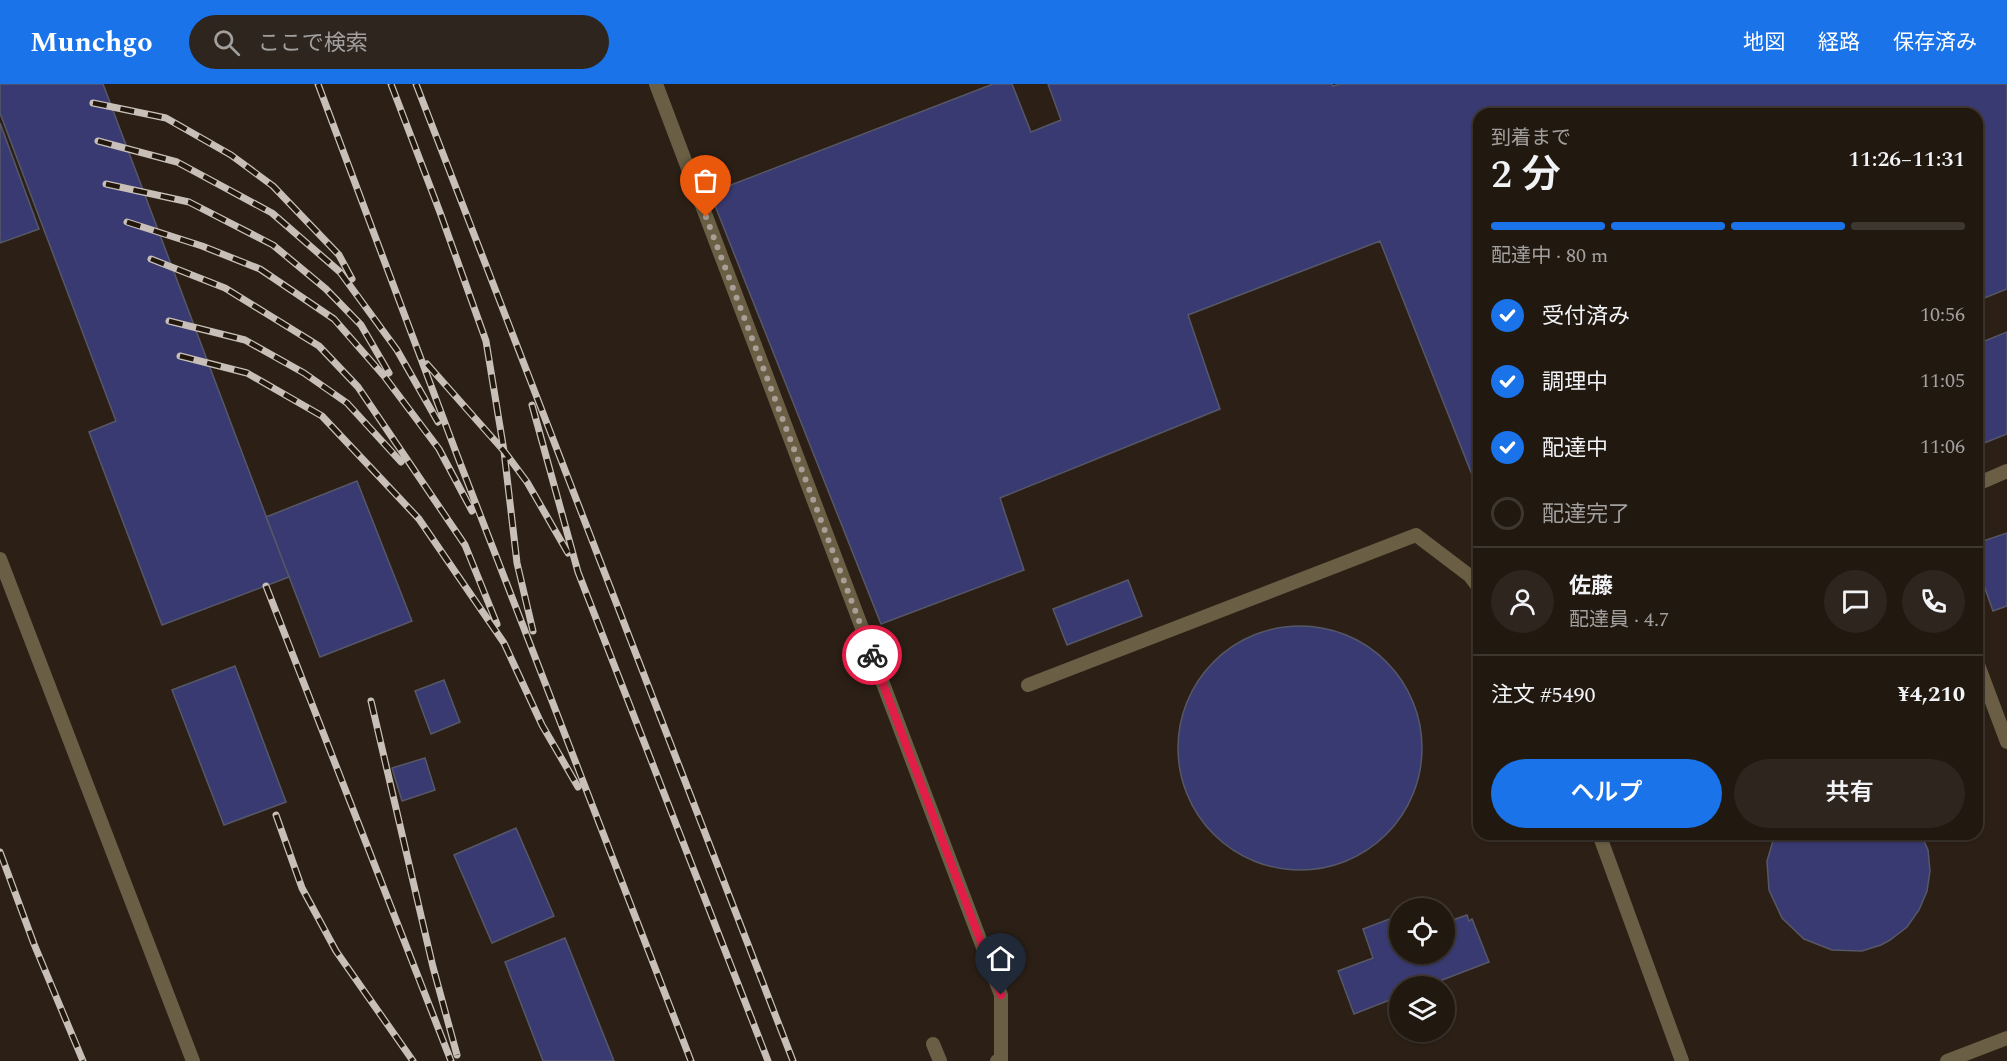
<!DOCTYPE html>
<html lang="ja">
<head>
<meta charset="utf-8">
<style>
	:root { --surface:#211810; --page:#2d251e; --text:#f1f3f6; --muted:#a2a09f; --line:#3e3730; --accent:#1a73e8 }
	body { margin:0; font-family:Spectral,"Noto Sans JP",serif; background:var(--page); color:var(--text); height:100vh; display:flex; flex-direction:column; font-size:22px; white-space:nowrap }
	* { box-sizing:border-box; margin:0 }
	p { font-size:20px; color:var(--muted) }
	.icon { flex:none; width:33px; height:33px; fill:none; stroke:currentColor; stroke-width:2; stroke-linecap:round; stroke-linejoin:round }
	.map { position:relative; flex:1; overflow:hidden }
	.panel { position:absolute; left:1473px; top:24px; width:510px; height:732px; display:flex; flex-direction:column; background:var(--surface); border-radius:18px; box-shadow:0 2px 4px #0004,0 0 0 2px var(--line) }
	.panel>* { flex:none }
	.buttons { position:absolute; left:1389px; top:814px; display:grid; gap:12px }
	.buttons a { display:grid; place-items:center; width:66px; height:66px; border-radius:50%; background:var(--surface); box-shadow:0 2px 4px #0004,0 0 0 2px var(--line); font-size:30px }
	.pin { position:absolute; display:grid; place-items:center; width:51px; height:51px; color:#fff; margin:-62px -26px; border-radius:50% 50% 50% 0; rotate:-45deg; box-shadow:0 0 6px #0007 }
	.pin .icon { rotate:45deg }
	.courier { position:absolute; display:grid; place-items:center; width:60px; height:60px; margin:-30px; border:4px solid #e11d48; border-radius:50%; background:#fff; color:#222; box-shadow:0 2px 8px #0007 }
	.headline em { font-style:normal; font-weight:600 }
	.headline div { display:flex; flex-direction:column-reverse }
	.headline { display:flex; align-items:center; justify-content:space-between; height:102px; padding:0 18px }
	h1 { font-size:39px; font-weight:600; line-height:45px }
	.bar { display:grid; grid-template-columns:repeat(4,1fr); gap:9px 6px; align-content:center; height:72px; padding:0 18px }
	.bar i { height:8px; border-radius:4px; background:var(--line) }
	.bar .current { background:var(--accent) }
	.bar p { grid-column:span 4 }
	.line { display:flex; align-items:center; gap:15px; padding:0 18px; border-top:2px solid var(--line) }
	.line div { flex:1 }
	.round { display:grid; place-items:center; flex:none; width:63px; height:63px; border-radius:32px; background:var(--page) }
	ol { padding:0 18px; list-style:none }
	li { display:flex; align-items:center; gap:18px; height:66px }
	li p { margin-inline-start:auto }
	li .icon { padding:6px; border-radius:50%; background:var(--accent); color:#fff; stroke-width:4 }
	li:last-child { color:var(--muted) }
	li i { width:33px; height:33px; border:3px solid var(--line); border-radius:50% }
	.cta { display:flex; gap:12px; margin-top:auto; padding:12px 18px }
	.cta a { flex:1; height:69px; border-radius:36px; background:var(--accent); color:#fff; font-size:24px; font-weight:600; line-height:69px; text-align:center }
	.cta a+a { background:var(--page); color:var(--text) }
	header { display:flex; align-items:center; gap:36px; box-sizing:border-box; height:84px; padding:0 30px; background:var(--accent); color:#fff }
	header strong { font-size:28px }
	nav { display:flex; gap:33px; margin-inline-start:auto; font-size:21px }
	.search { width:420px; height:54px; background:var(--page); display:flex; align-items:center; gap:15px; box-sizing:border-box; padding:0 21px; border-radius:33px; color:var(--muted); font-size:22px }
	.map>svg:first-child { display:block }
</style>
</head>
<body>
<header>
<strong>Munchgo</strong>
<div class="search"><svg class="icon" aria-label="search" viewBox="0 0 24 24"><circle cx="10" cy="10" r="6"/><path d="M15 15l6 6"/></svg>ここで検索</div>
<nav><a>地図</a><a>経路</a><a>保存済み</a></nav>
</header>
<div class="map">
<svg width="2007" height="977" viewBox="0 0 2007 977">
	<rect width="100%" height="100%" fill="#2c2016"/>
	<!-- building -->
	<path fill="#393a71" stroke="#565767" stroke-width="1.5" d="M0 0H103L289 493 162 541 89 348 116 337 0 29Z
		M993 0H1012L1031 48 1061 36 1048 0H1332L1333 2 1340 0H2007V205L1977 217V30H1479V406H1478L1380 157 1188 231 1220 325 1000 414 1024 486 881 540 710 109Z
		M0 39 39 145 0 159Z
		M2007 248V350L1977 362V260Z
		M357 397 412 537 320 573 266 433Z
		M2007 449V522L1993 527 1977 482V459Z
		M1128 496 1142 532 1067 561 1053 525Z
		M1178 664a122 122 0 1 1 244 0a122 122 0 1 1-244 0Z
		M235 582 286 718 224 741 172 606Z
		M444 596 460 638 431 650 415 607Z
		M425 674 435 706 402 717 392 684Z
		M516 744 554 832 492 859 454 771Z
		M1775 750H1921L1928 766 1930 787 1927 807 1919 826 1907 843 1890 856 1881 861 1862 867 1832 866 1804 855 1782 834 1769 806 1767 777Z
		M1400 831V870H1444V839L1467 831 1469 837 1472 835 1489 878 1424 903H1400V912L1354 930 1338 887 1373 874 1363 845Z
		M565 854 614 977H543L505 878Z"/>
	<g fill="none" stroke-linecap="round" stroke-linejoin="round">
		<!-- lane -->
		<path stroke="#6a5f45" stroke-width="14" d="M656 0 1001 911V975L997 977
			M1977 400 2007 387
			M0 475 193 977
			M1977 578 2007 658
			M1028 601 1416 451 1470 492 1479 504
			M1599 750 1682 977
			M933 960 940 977
			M1947 977 2007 954"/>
		<defs>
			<path id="rail" d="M318 0 457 371 691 977
				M391 0 441 131 486 257 504 367 517 479 533 547
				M416 0 793 977
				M93 19 166 34 231 71 273 102 339 171 352 195
				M98 57 177 78 272 129 340 188 397 266 438 338
				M106 100 189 118 273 161 326 205 361 241 389 289
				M127 138 202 162 260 185 334 235 384 292 439 365 472 427
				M151 175 225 204 319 262 358 303 465 461 497 540
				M169 237 245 256 304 289 347 319 401 378
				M180 272 247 289 322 332 419 435 504 559 542 641 578 703
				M427 280 504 367 527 398 568 469
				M532 321 578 488 768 977
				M266 502 451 977
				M371 617 433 883 457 971
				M276 731 302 804 336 867 413 977
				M0 768 34 860 83 977"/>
		</defs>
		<!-- rail casing -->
		<use href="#rail" stroke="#c8c0b8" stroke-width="7"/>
		<!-- rail -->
		<use href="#rail" stroke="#22170d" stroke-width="4.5" stroke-dasharray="14" stroke-linecap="butt"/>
	</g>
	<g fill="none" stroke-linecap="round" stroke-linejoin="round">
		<!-- done -->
		<path stroke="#a99f97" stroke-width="6" stroke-dasharray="0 10.8" d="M706 133 872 571"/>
		<!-- route -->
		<path stroke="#e11d48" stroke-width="8" d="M872 571 1001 911"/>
	</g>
</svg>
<div class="buttons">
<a><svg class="icon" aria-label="locate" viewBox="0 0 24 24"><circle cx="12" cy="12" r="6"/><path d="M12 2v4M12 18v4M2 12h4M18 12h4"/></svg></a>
<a><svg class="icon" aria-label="layers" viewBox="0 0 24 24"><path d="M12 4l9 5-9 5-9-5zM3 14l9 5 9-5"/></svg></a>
</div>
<div class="pin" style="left:706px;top:133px;background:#ea580c"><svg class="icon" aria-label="bag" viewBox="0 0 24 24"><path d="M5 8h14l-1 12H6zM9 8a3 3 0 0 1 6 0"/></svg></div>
<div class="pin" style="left:1001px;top:911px;background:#1f2937"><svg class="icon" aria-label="home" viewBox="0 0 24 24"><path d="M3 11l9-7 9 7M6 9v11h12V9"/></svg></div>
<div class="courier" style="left:872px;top:571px"><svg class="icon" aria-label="bike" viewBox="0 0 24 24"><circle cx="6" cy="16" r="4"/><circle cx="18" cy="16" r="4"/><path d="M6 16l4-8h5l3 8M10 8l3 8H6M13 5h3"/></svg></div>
<section class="panel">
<div class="headline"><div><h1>2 分</h1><p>到着まで</p></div><em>11:26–11:31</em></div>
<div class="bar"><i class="current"></i><i class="current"></i><i class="current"></i><i></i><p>配達中 · 80 m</p></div>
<ol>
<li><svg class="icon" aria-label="check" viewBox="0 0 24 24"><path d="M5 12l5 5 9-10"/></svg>受付済み<p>10:56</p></li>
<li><svg class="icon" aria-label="check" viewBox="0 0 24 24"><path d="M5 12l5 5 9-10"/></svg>調理中<p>11:05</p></li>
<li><svg class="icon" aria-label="check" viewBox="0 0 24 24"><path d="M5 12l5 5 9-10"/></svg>配達中<p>11:06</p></li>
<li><i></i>配達完了</li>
</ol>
<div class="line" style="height:108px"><a class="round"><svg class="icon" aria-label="person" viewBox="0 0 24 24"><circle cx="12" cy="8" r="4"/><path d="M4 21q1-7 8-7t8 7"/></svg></a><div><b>佐藤</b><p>配達員 · 4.7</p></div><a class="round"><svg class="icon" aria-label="chat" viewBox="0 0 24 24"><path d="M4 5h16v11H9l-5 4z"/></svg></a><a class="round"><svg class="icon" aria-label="phone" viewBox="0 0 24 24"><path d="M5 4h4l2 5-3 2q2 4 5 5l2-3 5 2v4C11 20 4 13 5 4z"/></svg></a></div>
<div class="line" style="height:78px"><div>注文 #5490</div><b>¥4,210</b></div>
<div class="cta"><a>ヘルプ</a><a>共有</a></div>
</section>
</div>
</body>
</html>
